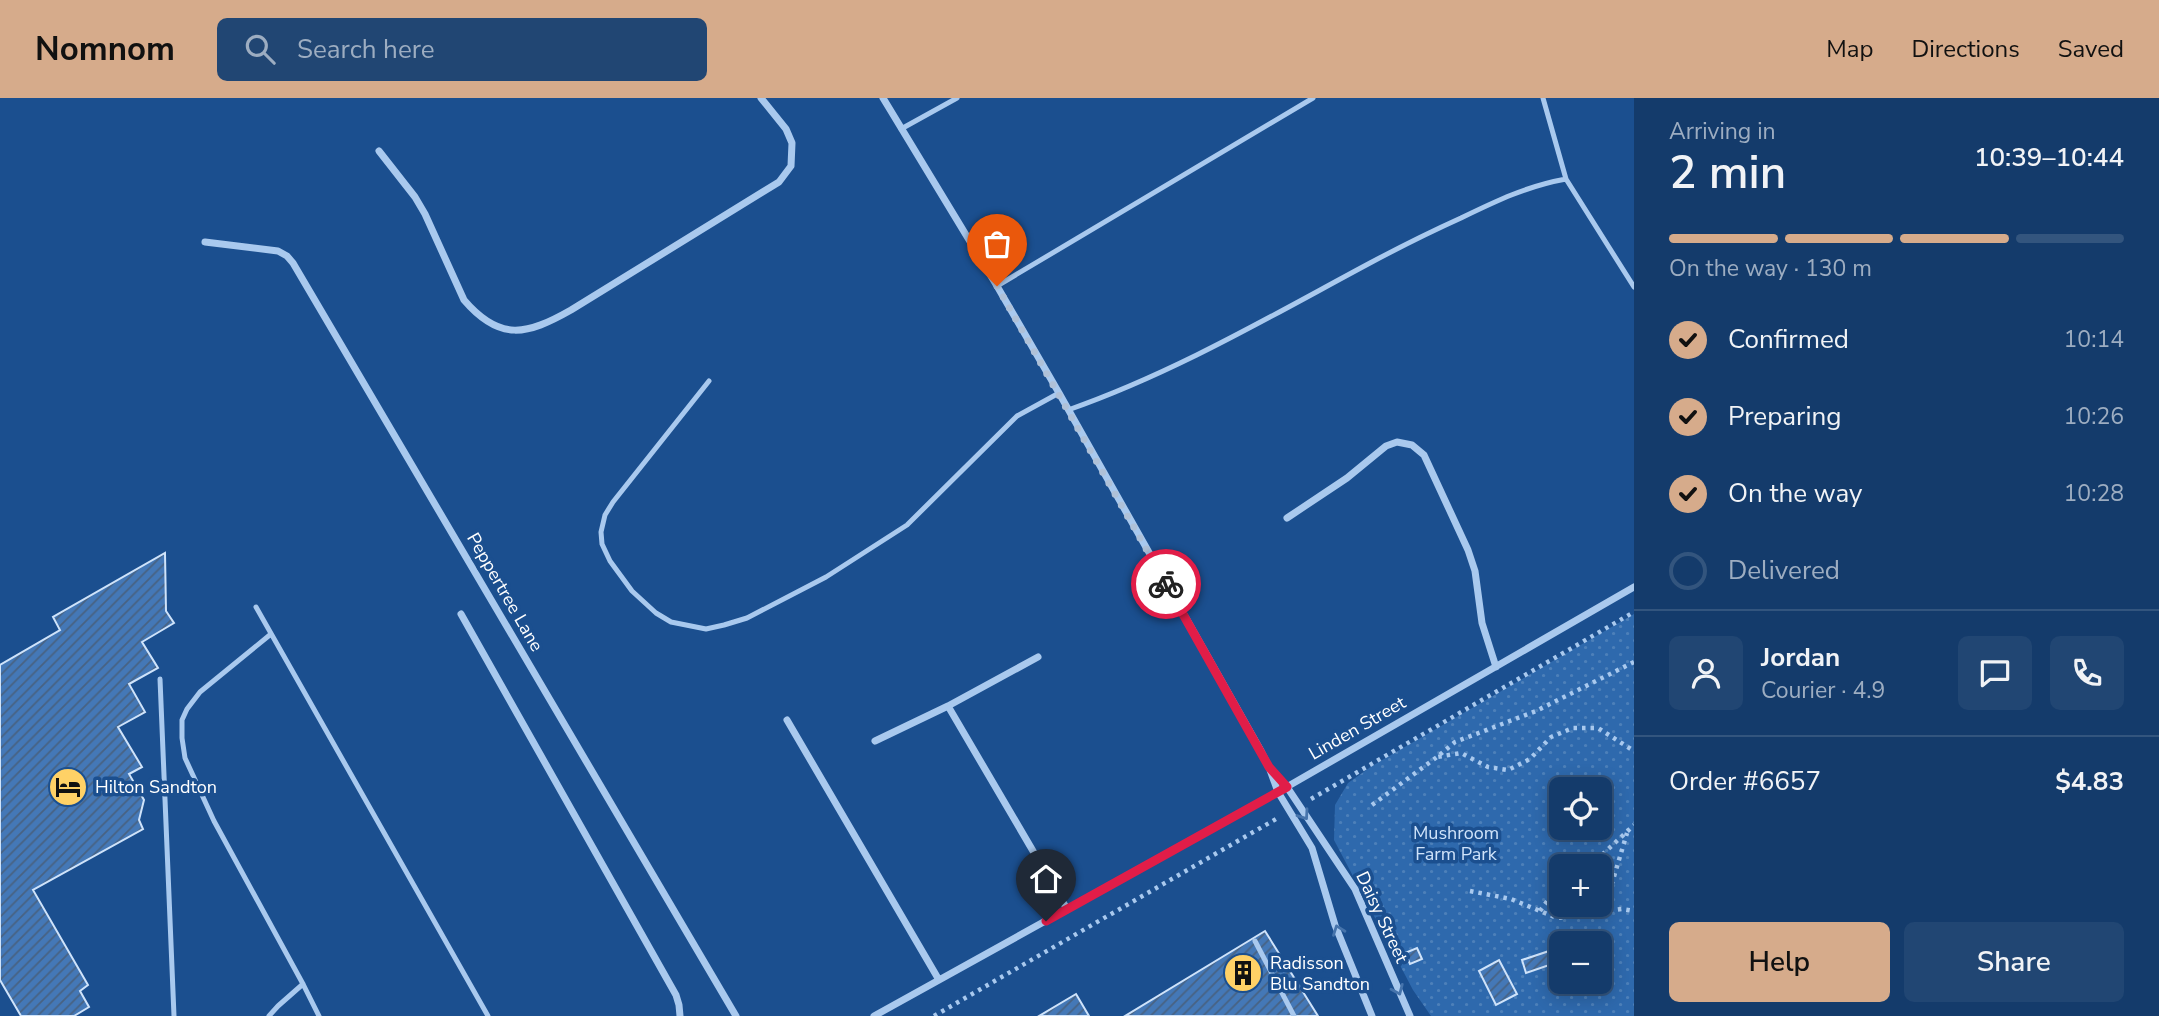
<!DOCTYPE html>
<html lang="en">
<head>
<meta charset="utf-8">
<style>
	:root { --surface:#143b6b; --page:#214673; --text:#f1f3f6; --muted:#9dadc1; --line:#33557e; --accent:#d6ab8b }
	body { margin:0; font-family:"Nunito Sans",sans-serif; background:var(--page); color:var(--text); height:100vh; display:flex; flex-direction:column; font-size:26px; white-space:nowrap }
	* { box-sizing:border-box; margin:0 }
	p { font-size:23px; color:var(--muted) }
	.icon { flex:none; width:38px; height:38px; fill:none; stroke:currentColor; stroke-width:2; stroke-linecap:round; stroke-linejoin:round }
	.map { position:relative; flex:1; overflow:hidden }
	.sheet { display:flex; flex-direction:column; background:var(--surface); width:525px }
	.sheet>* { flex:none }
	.tools { position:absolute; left:1549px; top:679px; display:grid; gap:14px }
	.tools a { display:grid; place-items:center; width:63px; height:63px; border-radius:10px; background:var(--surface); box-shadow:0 4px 18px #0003,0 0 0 2px var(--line); font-size:35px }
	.pin { position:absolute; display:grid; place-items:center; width:60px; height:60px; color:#fff; margin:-72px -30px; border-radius:50% 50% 50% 0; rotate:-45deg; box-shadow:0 0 7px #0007 }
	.pin .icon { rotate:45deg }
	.courier { position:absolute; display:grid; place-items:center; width:70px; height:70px; margin:-35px; border:5px solid #e11d48; border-radius:50%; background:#fff; color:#222; box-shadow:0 2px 9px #0007 }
	.summary em { font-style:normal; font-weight:600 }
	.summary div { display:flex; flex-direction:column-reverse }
	.summary { display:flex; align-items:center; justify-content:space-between; height:119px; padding:0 35px }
	h1 { font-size:46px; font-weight:600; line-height:52px }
	.bar { display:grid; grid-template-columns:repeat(4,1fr); gap:10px 7px; align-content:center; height:84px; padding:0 35px }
	.bar i { height:9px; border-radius:5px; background:var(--line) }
	.bar .active { background:var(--accent) }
	.bar p { grid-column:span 4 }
	.line { display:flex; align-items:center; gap:18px; padding:0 35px; border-top:2px solid var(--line) }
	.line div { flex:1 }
	.round { display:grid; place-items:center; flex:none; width:74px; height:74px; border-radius:10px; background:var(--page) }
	ol { padding:0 35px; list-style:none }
	li { display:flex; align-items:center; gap:21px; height:77px }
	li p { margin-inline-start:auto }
	li .icon { padding:7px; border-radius:50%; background:var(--accent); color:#111; stroke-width:4 }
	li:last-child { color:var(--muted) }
	li i { width:38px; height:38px; border:4px solid var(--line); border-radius:50% }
	.primary-button { display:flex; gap:14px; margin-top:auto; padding:14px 35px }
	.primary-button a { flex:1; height:80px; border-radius:10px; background:var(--accent); color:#111; font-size:28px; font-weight:600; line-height:80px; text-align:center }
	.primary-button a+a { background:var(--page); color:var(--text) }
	header { display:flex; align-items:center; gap:42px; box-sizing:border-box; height:98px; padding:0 35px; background:var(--accent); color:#111 }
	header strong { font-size:33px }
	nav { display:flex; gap:38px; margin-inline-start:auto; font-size:24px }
	.search { width:490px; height:63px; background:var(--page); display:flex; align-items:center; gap:18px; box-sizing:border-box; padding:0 24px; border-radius:10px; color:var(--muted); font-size:26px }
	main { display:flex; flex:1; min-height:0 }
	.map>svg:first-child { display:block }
</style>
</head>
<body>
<header>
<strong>Nomnom</strong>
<div class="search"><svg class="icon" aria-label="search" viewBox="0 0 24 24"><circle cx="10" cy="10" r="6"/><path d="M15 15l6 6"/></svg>Search here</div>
<nav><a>Map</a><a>Directions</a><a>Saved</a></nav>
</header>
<main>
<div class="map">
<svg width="1634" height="918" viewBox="0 0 1634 918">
	<defs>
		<pattern id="park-dots" width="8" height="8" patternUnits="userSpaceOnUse" patternTransform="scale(1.75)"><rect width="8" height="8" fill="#2e69ad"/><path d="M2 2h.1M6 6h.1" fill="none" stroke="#4d80b9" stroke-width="1.8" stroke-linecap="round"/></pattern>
		<pattern id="building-hatch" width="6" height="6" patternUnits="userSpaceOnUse" patternTransform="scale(1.75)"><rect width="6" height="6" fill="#4478b7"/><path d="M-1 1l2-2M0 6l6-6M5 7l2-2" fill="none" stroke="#486282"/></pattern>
	</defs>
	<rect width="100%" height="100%" fill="#1b4f8f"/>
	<!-- park -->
	<path fill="url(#park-dots)" fill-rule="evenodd" d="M1634 516V918H1431L1413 892 1334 742 1335 707 1348 685 1372 668ZM1561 691H1600V730H1561ZM1561 768H1600V807H1561ZM1561 845H1600V884H1561Z"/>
	<!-- building -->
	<path fill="url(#building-hatch)" stroke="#cfe3fa" stroke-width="2" d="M165 455 166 513 174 525 142 544 158 570 129 586 145 614 118 629 142 669 129 676 144 702 139 722 143 731 33 792 88 887 80 893 89 909 74 918H21L0 882V567L60 532 53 519Z
		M1265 833 1318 918H1125Z
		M1561 849V863L1526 875 1522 862Z
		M1417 850 1422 861 1410 866 1405 855Z
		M1499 862 1517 896 1496 907 1479 873Z
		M1076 896 1089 918H1039Z"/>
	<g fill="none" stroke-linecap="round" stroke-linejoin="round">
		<!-- path -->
		<path stroke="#a9c9ee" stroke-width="4.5" stroke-dasharray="3.5 5" stroke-linecap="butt" d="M1634 564 1536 613 1455 644 1437 659 1461 655 1488 669 1508 672 1530 661 1551 639 1573 630H1598L1634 653
			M1311 701 1634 514
			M1372 707 1437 659
			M1590 768 1634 727
			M1470 793 1511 801 1557 820 1622 811 1634 813
			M1610 812V792L1627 735
			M1540 813 1561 784
			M934 918 1276 721"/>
		<!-- lane -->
		<path stroke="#a9c9ee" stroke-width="5" d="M901 31 957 0
			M1566 81 1634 189
			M997 188 1313 0
			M709 283 613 404 605 417 601 434 602 446 610 463 632 493 656 515 671 524 706 531 724 527 747 520 826 479 907 427 1017 318 1059 295
			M1068 312C1174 275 1271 218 1370 165 1400 149 1430 134 1461 120 1496 103 1527 88 1566 81L1543 0
			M256 509 488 918
			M271 536 200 594 187 611 182 622V640L185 660 214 723 303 886 319 918
			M160 581 174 918
			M1255 843 1294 918
			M269 918 278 908 303 886"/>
		<!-- street -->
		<path stroke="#a9c9ee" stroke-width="7" d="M883 0 997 188 1059 295 1261 653 1269 669 1278 694 1312 750 1335 827 1372 918
			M379 53 415 99 425 116 464 202C500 244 527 237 571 212L779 84 791 68 792 45 786 31 761 0
			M205 144 278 153 287 158 293 165 736 918
			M1287 420 1347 380 1386 348 1397 344 1412 347 1424 357 1468 452 1475 473 1482 525 1496 569
			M461 516 676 897 679 907 680 918
			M948 608 1067 811
			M787 622 939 882
			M875 643 948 608 1038 559
			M1272 672 1287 689 1355 791 1410 918
			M874 918 1278 694 1634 489"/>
	</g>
	<!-- one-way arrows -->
	<defs><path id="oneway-chevron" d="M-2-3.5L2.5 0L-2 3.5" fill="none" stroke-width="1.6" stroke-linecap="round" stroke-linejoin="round" transform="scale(1.75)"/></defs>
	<g stroke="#4674ac">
		<use href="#oneway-chevron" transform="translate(1304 717) rotate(55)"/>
		<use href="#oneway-chevron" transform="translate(1338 832) rotate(-110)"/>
		<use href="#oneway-chevron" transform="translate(1398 892) rotate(67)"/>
	</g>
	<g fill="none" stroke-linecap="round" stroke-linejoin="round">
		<!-- done -->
		<path stroke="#afc1d8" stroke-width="7" stroke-dasharray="0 12.6" d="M997 188 1166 486"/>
		<!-- route -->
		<path stroke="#e11d48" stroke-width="9" d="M1046 823 1287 689 1269 669 1166 486"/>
	</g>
	<!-- icons -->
	<defs>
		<symbol id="hotel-disc" viewBox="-11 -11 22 22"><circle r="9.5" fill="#ffd166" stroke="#1b4f8f"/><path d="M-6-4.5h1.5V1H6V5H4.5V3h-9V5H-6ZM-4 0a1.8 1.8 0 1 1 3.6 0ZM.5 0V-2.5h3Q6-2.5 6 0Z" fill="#111"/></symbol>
		<symbol id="building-disc" viewBox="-11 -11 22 22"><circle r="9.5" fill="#ffd166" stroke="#1b4f8f"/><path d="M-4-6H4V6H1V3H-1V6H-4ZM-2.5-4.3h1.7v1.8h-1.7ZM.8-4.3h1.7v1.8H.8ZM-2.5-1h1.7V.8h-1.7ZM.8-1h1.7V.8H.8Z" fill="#111"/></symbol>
	</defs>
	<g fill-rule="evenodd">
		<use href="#hotel-disc" x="46" y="667" width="44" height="44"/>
		<use href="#building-disc" x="1221" y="853" width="44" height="44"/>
	</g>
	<g text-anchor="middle" stroke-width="7" stroke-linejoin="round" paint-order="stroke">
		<!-- street labels -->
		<g font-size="18" fill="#fff" stroke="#1b4f8f">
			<text transform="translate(505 494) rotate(60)" y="6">Peppertree Lane</text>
			<text transform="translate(1357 630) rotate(-30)" y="6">Linden Street</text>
			<text transform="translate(1382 819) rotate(65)" y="6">Daisy Street</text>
		</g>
		<!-- poi labels -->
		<g font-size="18" fill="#fff" stroke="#1b4f8f" text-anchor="start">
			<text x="95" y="695">Hilton Sandton</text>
			<text x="1270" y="871">Radisson<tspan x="1270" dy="21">Blu Sandton</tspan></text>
		</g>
		<!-- park labels -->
		<g font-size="18" fill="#cfe3fa" stroke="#1b4f8f">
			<text x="1456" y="741">Mushroom<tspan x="1456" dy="21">Farm Park</tspan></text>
		</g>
	</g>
</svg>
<div class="tools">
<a><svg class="icon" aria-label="locate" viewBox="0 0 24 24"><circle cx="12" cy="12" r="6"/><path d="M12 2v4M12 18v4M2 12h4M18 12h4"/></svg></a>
<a>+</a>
<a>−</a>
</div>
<div class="pin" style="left:997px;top:188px;background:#ea580c"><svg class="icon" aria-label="bag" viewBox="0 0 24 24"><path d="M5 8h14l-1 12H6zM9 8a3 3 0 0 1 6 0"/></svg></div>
<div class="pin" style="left:1046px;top:823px;background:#1f2937"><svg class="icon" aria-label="home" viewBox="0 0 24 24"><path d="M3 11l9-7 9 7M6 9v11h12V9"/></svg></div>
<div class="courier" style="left:1166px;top:486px"><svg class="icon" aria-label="bike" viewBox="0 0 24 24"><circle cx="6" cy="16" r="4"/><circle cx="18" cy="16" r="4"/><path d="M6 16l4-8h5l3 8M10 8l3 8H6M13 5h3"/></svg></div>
</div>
<section class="sheet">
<div class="summary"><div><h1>2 min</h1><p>Arriving in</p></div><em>10:39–10:44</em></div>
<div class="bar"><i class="active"></i><i class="active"></i><i class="active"></i><i></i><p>On the way · 130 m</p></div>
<ol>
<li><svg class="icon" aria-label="check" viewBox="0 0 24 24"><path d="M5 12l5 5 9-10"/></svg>Confirmed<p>10:14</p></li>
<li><svg class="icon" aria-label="check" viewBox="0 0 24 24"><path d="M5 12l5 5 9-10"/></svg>Preparing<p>10:26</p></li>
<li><svg class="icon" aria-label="check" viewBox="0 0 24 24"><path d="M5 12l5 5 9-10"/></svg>On the way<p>10:28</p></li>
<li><i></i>Delivered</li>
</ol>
<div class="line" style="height:126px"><a class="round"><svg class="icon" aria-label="person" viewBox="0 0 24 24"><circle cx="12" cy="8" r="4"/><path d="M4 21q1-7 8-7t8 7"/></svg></a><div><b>Jordan</b><p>Courier · 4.9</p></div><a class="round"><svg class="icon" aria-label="chat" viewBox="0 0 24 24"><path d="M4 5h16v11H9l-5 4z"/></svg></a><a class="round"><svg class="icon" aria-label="phone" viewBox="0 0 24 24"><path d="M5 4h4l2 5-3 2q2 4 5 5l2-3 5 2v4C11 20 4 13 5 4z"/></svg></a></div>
<div class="line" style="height:91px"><div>Order #6657</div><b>$4.83</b></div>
<div class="primary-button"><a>Help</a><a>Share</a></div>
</section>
</main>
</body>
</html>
